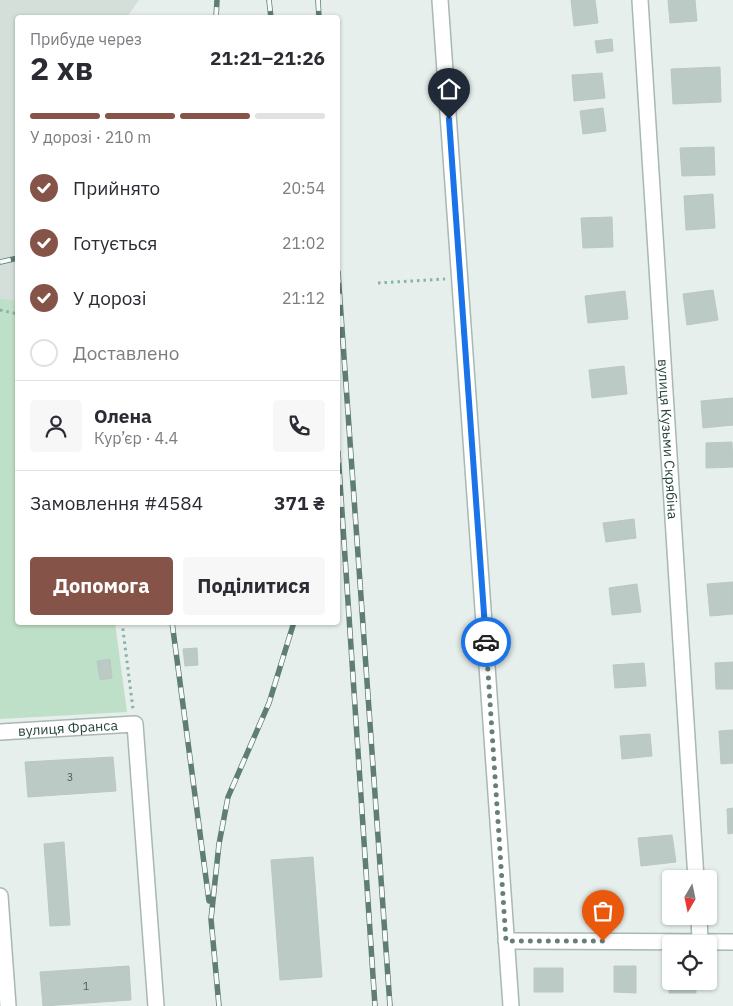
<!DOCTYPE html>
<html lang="uk">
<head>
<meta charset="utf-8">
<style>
	:root { --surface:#fff; --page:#f7f7f7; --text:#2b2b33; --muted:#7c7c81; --line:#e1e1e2; --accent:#855347 }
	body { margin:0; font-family:"IBM Plex Sans",sans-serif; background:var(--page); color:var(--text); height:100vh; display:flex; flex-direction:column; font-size:19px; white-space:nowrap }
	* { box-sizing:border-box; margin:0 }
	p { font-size:16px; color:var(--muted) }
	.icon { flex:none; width:28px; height:28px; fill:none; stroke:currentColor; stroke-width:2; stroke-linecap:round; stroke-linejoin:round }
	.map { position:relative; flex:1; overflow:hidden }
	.panel { position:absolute; left:15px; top:15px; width:325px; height:610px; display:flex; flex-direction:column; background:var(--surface); border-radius:5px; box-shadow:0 1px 4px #0004 }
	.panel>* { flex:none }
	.needle { width:32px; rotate:189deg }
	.controls { position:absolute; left:662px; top:870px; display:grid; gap:10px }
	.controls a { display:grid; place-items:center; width:55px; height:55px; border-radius:5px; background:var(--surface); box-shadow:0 1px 4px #0004; font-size:25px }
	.pin { position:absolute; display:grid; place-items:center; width:42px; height:42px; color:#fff; margin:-51px -21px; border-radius:50% 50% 50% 0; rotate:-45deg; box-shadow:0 0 5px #0007 }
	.pin .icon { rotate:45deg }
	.courier { position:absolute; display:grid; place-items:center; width:50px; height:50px; margin:-25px; border:4px solid #1a73e8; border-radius:50%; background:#fff; color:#222; box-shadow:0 1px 6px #0007 }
	.head em { font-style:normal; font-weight:700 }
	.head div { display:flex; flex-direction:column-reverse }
	.head { display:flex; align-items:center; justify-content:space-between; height:85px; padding:0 15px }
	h1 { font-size:32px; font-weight:700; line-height:38px }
	.bar { display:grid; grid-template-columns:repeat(4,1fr); gap:8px 5px; align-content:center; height:60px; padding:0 15px }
	.bar i { height:6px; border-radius:4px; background:var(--line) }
	.bar .on { background:var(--accent) }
	.bar p { grid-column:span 4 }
	.line { display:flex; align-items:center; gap:12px; padding:0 15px; border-top:1px solid var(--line) }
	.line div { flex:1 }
	.round { display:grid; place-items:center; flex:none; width:52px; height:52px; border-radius:5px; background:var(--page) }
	ol { padding:0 15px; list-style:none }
	li { display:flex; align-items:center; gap:15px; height:55px }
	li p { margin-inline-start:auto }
	li .icon { padding:5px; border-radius:50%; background:var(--accent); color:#fff; stroke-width:4 }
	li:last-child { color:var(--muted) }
	li i { width:28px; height:28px; border:2px solid var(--line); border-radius:50% }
	.cta { display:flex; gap:10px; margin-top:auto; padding:10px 15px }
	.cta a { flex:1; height:58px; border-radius:5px; background:var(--accent); color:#fff; font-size:20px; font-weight:700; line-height:58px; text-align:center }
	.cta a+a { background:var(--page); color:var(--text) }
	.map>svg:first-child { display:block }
</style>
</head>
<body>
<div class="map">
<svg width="733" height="1006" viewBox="0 0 733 1006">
	<rect width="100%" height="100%" fill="#e6efeb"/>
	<!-- built -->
	<path fill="#d4dfda" d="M0 0H139L127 17 18 18 17 301 0 298Z"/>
	<!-- green -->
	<path fill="#bfe0c8" d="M0 298 17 301 18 622 115 623 127 712 0 719Z"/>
	<!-- building -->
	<path fill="#bbcac4" stroke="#b8c9c2" d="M571 0H595L598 23 574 26Z
		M668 0H695L697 21 670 23Z
		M612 39 613 51 597 53 595 41Z
		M720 67 721 102 673 104 671 69Z
		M602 73 605 98 574 101 572 75Z
		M603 108 606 131 583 134 580 111Z
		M714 147 715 175 682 176 680 148Z
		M713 194 715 228 686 230 684 196Z
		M612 217 613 247 583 248 581 218Z
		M713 290 718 320 687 325 683 294Z
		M625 291 628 319 588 323 585 296Z
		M624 366 627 394 592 398 589 370Z
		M733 398V425L703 428 701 401Z
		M732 442 733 467 706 468V443Z
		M634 519 636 538 606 542 603 523Z
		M733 582V614L710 616 707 584Z
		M637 584 641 612 612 615 609 588Z
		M197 648 198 665 185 666 183 649Z
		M110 659 112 678 100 680 97 661Z
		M733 662V689H716L715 663Z
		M644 663 646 686 615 688 613 665Z
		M733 730V763L721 764 719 731Z
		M650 734 652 756 622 759 620 736Z
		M113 757 116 791 28 797 25 762Z
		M733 808V833L728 834 727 809Z
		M672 835 676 862 641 866 638 838Z
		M64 842 70 925 50 926 44 844Z
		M313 857 322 977 280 980 271 860Z
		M129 966 131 1000 43 1006 40 972Z
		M614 966H636V993L614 992Z
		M670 967H671V981H696V993H669Z
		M534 968H563V992H534Z"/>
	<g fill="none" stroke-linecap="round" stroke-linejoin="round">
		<defs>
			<g id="street">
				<path d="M440 0 511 1006"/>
				<path id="s1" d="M640 0 696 879"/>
				<path id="s2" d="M0 732 135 724 156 1006"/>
				<path d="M0 896 8 1006"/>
				<path d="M699 916 700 942"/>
				<path d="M506 941 733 942"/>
			</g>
		</defs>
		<!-- street casing -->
		<use href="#street" stroke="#a8b8b2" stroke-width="18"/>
		<!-- path -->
		<path stroke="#86b3a5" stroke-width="3" stroke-dasharray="2.5 4" stroke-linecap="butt" d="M378 283 445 279
			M0 310 18 314
			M122 622 133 709"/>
		<!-- street -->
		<use href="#street" stroke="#fff" stroke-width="15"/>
		<defs>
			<path id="rail" d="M269 0 271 18
				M318 0 319 18
				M216 18 217 0
				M0 262 18 258
				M338 272 390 1006
				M338 452 375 1006
				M172 622 209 901
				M219 1006 211 919 219 844 228 797 269 703 294 622"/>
		</defs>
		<!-- rail casing -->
		<use href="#rail" stroke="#5f7d75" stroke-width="5.5"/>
		<!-- rail -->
		<use href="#rail" stroke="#f7fbf9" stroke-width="4" stroke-dasharray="11" stroke-linecap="butt"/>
	</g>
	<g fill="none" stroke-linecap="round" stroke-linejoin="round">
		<!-- done -->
		<path stroke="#687f78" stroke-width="5" stroke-dasharray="0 9" d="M486 642 506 941H603"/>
		<!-- route -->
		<path stroke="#1a73e8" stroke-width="6" d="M449 119 486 642"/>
	</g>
	<g text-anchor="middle" stroke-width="4" stroke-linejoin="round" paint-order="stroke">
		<!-- number labels -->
		<g font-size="11" fill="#4a645c">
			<text x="70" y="781">3</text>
			<text x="86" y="990">1</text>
		</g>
		<!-- street labels -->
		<g font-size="14" fill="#24423a" stroke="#f7fbf9">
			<text dy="5" stroke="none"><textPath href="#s1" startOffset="440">вулиця Кузьми Скрябіна</textPath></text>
			<text dy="5" stroke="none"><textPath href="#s2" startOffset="68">вулиця Франса</textPath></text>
		</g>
	</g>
</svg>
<div class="controls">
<a><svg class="needle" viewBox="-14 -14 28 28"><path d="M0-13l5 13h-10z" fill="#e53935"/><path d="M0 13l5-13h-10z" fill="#7c7c81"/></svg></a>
<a><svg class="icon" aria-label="locate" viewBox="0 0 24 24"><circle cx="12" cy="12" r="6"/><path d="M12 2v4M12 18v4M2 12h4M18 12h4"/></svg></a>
</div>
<div class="pin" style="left:603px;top:941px;background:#ea580c"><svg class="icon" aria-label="bag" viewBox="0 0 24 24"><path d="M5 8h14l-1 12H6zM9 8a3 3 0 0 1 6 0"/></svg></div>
<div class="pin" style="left:449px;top:119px;background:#1f2937"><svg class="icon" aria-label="home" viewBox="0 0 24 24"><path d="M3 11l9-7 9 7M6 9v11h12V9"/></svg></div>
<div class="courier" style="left:486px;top:642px"><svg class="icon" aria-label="car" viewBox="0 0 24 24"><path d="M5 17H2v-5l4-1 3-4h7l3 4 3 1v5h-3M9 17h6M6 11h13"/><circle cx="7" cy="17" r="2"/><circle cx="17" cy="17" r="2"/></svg></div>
<section class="panel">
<div class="head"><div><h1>2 хв</h1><p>Прибуде через</p></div><em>21:21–21:26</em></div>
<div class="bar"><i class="on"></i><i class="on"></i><i class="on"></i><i></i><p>У дорозі · 210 m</p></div>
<ol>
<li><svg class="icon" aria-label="check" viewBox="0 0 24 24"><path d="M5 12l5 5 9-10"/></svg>Прийнято<p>20:54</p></li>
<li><svg class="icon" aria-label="check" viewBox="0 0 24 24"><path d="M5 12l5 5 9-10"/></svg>Готується<p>21:02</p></li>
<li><svg class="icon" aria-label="check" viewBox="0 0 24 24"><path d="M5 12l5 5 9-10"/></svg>У дорозі<p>21:12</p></li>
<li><i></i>Доставлено</li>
</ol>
<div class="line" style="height:90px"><a class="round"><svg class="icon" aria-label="person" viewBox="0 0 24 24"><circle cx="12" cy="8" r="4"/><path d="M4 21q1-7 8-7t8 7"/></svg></a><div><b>Олена</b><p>Кур’єр · 4.4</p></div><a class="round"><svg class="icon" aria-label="phone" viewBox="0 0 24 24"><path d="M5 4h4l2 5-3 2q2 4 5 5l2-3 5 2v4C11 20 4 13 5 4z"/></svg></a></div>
<div class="line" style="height:65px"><div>Замовлення #4584</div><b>371 ₴</b></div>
<div class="cta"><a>Допомога</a><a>Поділитися</a></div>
</section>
</div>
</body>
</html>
